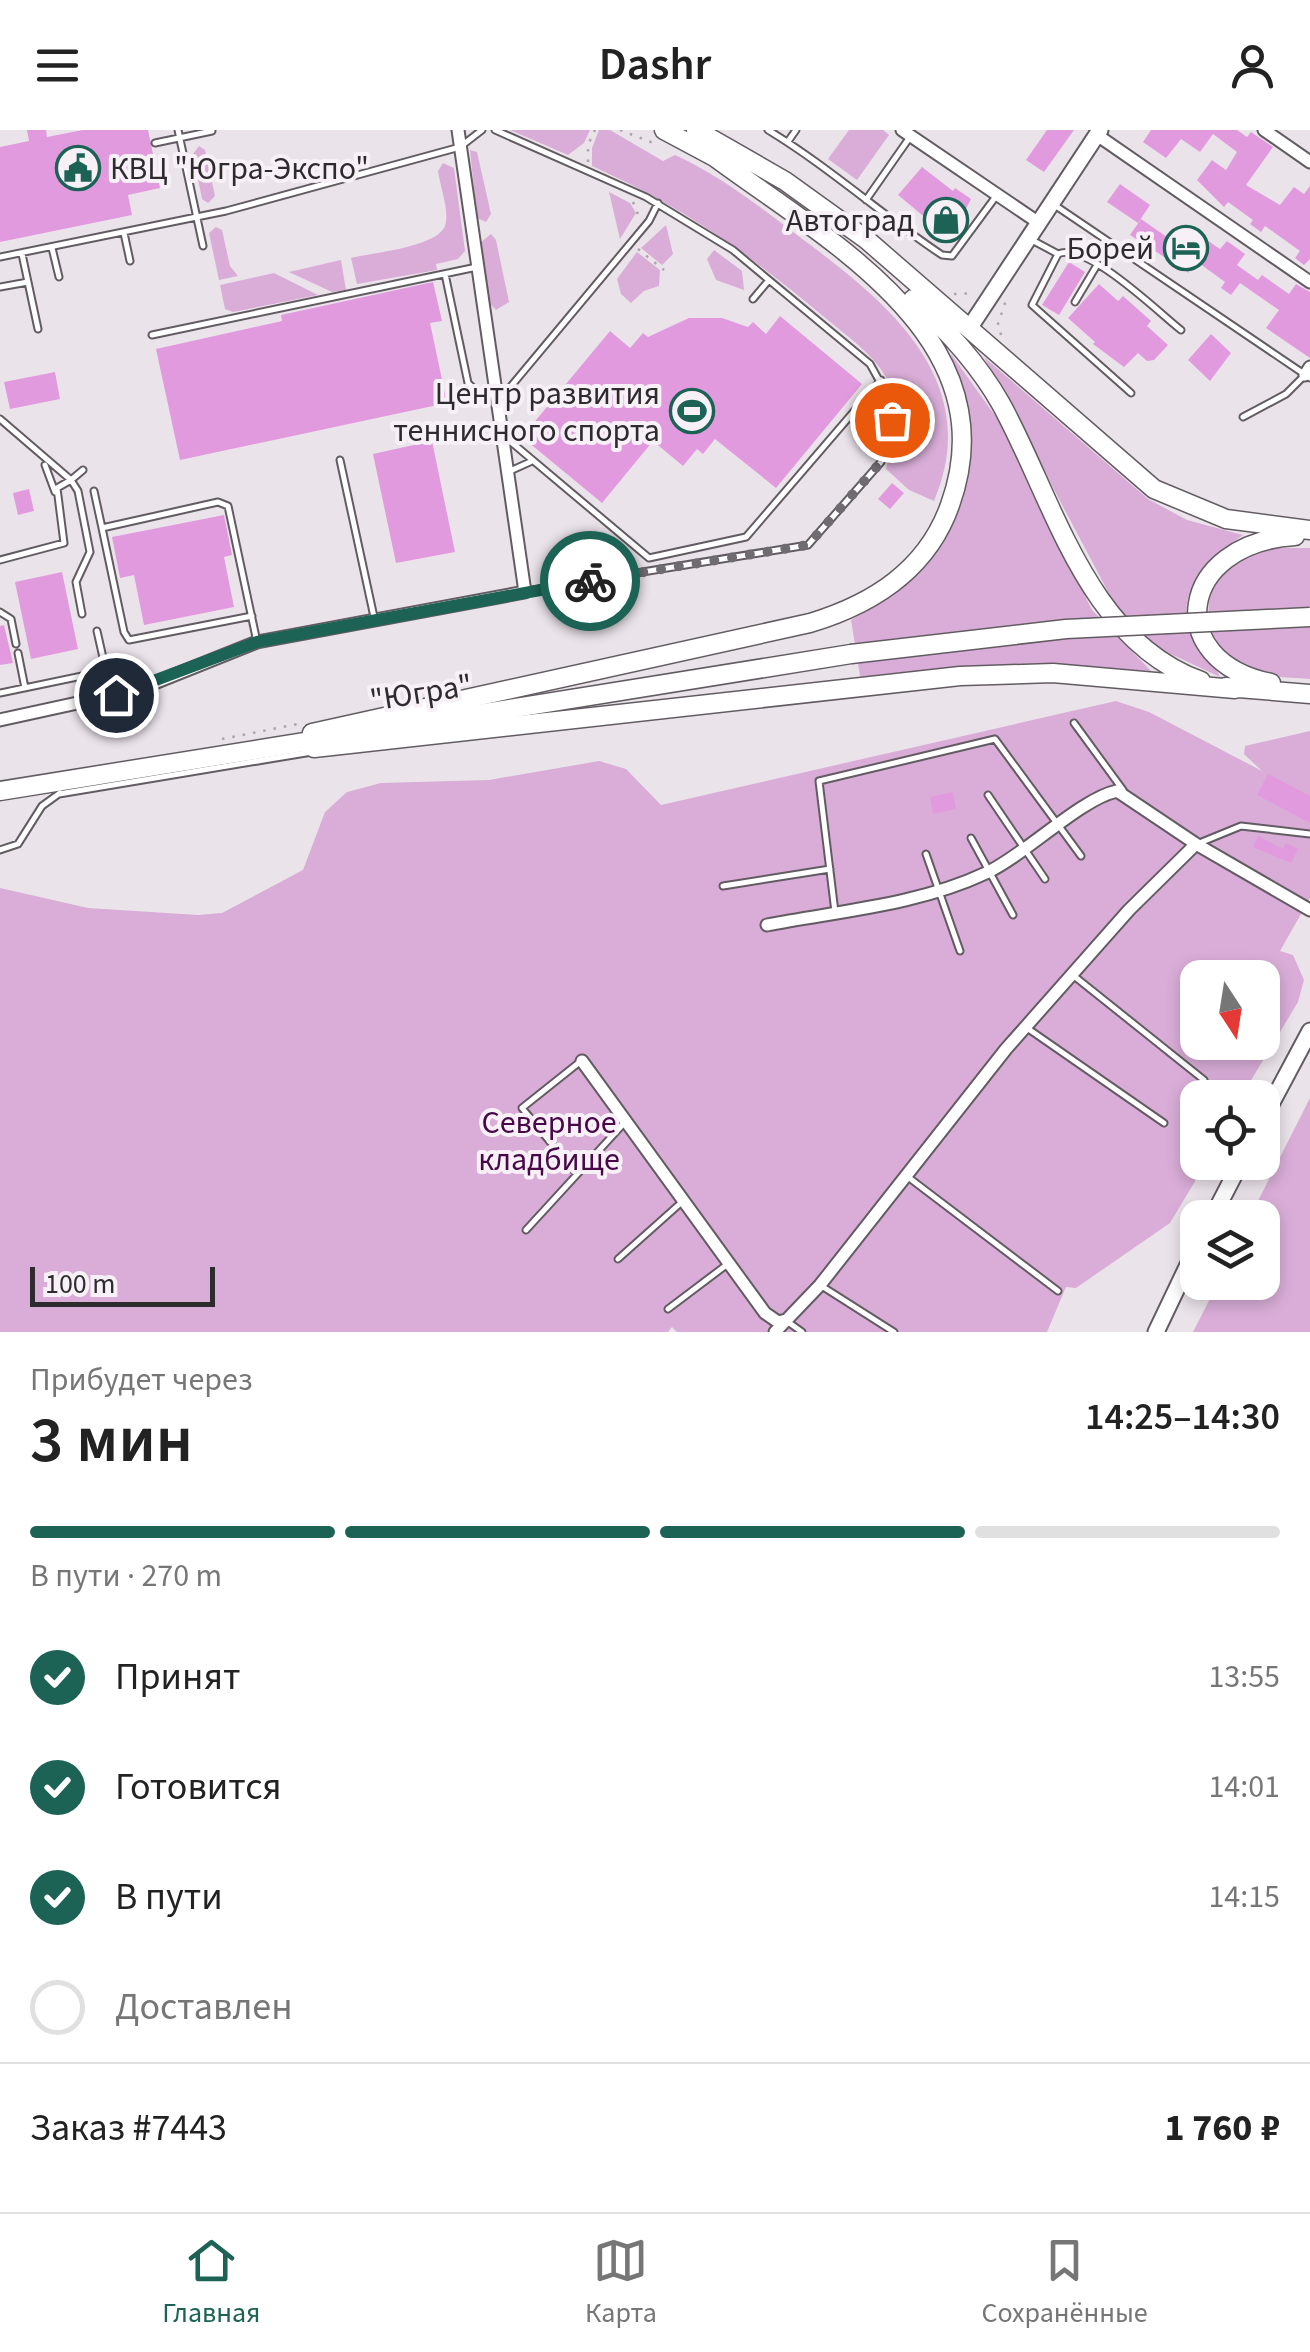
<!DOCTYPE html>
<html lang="ru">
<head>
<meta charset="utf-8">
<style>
	:root { --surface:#fff; --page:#f6f6f6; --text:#222; --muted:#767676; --line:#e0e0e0; --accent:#1c6356 }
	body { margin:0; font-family:"Source Sans 3",sans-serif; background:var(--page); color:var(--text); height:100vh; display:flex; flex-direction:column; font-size:38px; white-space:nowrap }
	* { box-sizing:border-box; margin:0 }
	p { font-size:32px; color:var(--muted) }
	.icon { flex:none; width:55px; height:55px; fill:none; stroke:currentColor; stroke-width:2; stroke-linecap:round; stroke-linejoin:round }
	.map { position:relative; height:1202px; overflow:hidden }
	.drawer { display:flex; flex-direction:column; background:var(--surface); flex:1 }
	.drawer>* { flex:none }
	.needle { width:65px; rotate:168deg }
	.tools { position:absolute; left:1180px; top:830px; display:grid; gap:20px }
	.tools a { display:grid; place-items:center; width:100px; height:100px; border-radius:20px; background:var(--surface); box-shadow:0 5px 15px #0003; font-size:50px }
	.scale { position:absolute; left:30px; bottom:25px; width:185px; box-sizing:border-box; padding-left:10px; border:5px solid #2e2b2e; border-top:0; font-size:28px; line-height:35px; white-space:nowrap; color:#2e2b2e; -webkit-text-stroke:8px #f8f0f7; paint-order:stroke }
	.pin { position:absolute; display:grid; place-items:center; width:85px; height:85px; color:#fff; margin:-42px; border:5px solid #fff; border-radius:50%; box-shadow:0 2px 10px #0007 }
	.courier { position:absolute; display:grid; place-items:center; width:100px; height:100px; margin:-50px; border:8px solid #1c6356; border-radius:50%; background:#fff; color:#222; box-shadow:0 2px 12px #0007 }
	.summary em { font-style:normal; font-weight:600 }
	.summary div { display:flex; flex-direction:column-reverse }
	.summary { display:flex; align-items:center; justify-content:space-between; height:170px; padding:0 30px }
	h1 { font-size:65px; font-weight:600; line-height:75px }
	.bar { display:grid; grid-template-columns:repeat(4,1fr); gap:15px 10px; align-content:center; height:120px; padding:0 30px }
	.bar i { height:12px; border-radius:8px; background:var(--line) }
	.bar .active { background:var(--accent) }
	.bar p { grid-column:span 4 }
	.line { display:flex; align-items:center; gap:25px; padding:0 30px; border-top:2px solid var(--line) }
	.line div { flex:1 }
	ol { padding:0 30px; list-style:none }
	li { display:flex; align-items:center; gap:30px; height:110px }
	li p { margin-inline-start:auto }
	li .icon { padding:10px; border-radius:50%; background:var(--accent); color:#fff; stroke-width:4 }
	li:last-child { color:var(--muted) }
	li i { width:55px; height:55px; border:5px solid var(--line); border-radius:50% }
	header { display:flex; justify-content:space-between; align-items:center; height:130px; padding:0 30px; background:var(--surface); font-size:45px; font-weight:600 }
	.dock { display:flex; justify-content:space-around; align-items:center; height:140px; border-top:2px solid var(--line); background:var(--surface); font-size:28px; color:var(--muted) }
	.dock a { display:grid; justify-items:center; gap:5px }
	.dock .active { color:var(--accent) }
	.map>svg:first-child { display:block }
</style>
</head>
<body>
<header><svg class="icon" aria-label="menu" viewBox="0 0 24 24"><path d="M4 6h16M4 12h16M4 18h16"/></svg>Dashr<svg class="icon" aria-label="person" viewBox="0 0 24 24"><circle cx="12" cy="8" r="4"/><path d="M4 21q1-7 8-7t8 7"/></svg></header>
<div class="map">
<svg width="1310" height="1202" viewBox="0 0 1310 1202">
	<rect width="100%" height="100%" fill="#ebe3ea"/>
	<!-- green -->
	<path fill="#d9add7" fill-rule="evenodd" d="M510 0H590L584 13 568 25Z
		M599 0H610L663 31 675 25C719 45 759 76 797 105 883 169 986 248 934 371L909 360 886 339C892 313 903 291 894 264 882 229 850 209 823 186 745 121 685 78 592 36V18Z
		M849 0H883L889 5 857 50 828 29Z
		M199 16 205 20 215 66 208 73 202 69 193 24Z
		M470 20 477 22 491 84 486 92 477 88Z
		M443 33 454 38 465 121 458 129 436 134 437 140 357 154 351 128C372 123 437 117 445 96 450 82 440 56 438 41Z
		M609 62 630 73 636 83 620 109Z
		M666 95 673 124 662 135 641 118Z
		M216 97 222 100 230 136 238 146 219 150 209 103Z
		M491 104 496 110 509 172 496 180 488 172 480 113Z
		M714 120 742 141 744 160 716 150 707 129Z
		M637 122 660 140 659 156 644 161 631 173 621 164 617 149Z
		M341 130 346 160 332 162 289 142Z
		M274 143 318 165 233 182 225 179 220 155Z
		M951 224 999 291 1092 480 1151 541 1067 536 861 552 851 490C922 451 975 385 969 299 967 272 958 249 951 224Z
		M984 227 1148 369 1187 390 1243 405C1206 431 1167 466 1197 517 1204 528 1218 539 1220 547L1160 519 1115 475Z
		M1269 418H1310V549C1288 547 1261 548 1241 537 1199 513 1197 452 1240 428 1248 423 1260 421 1269 418Z
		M1116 571 1149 582 1262 641 1244 624 1245 616 1310 601V768L1280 821 1293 825 1304 850 1298 872 1241 967 1198 968V1032L1206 1033 1170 1093 1076 1158 1066 1157 1047 1202H677L672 1197 668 1202H0V758L88 778 198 785 222 783 303 740 325 682 347 662 381 653 489 650 599 631 626 639 661 675ZM1198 848H1262V912H1198Z
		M1310 968V1202H1193L1218 1153 1262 1152V1088L1250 1087Z"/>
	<!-- building -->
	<path fill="#e29adf" d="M27 0H46L47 7 83 0H148L160 58 128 65 132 85 0 112V17L29 11Z
		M1047 0H1074L1044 42 1026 30Z
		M1151 0H1237L1247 7 1251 2 1273 17 1246 55 1280 75 1294 57 1304 64 1310 56V129L1304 135 1295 128 1300 121 1265 96 1261 102 1250 94 1253 90 1228 72 1224 77 1197 50 1212 30 1226 40 1237 22 1213 4 1200 22 1181 9 1166 28 1143 12Z
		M922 37 953 61 955 58 971 69 954 102 936 90 933 94 898 65Z
		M1120 54 1150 75 1138 93 1107 72Z
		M1141 89 1174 112 1185 95 1220 119 1227 111 1245 124 1237 135 1258 150 1262 145 1289 164 1296 154 1310 162V228L1266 198 1279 180 1240 153 1231 165 1221 158 1225 152 1188 125 1189 143 1130 105Z
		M1069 132 1085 142 1059 185 1042 175Z
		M433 152 442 191 430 193 447 273 180 330 156 219 282 191 281 185Z
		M1099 154 1118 171 1123 166 1151 191 1147 196 1168 215 1154 230 1147 231 1138 223 1124 237 1093 214 1095 212 1068 188Z
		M780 186 862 254 776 358 715 309 703 324 697 319 683 336 653 311 602 373 522 307 610 201 630 218 643 203 648 207 689 188H722L748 197 753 192 766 204Z
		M1211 204 1231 223 1210 251 1188 230Z
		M55 242 60 269 10 279 4 252Z
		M432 311 455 422 396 433 373 324Z
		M892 353 904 363 890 379 878 369Z
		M29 359 34 381 18 385 13 363Z
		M224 385 232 425 224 427 234 477 144 495 134 445 120 448 112 407Z
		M62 442 78 519 31 529 15 452Z
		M4 495 13 533 0 535V496Z
		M1268 644 1310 666V693L1257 665Z
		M953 662 956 679 933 684 930 667Z
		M1258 706 1283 719 1286 713 1298 719 1291 733 1253 717Z"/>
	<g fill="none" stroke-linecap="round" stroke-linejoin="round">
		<defs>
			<path id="service" d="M178 0 203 116
				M495 0 646 67 733 120 870 234 885 261 892 290 881 332 808 415 526 461
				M768 0C829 37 882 85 942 125L952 126 997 65
				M789 10 796 0
				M155 13 212 1
				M866 70 910 7
				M1056 76 1310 248
				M124 103 130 131
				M1030 109 1058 124C1086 111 1158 182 1181 200
				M52 118 59 147
				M22 124 38 199
				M1058 124 1032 175 1131 263
				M0 127 226 81 460 17 482 0
				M445 144 468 253 475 260 502 267 649 91 658 73
				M0 157 28 152
				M753 169 769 150
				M1075 172 1097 135
				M152 205 477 137
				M860 276 880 274 890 281
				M1243 287 1286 264 1303 247
				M0 289 71 350 83 340
				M504 306 649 428 746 407 881 250
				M340 330 374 487
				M45 335 55 362
				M510 341 530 332
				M94 361 102 398 218 372 228 376 257 512
				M102 398 124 502 129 510 252 486
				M0 430 64 413 57 358 71 350 78 361 90 422 76 452 82 484
				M0 482 11 489 16 514
				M97 501 106 541
				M18 523 25 558
				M0 563 106 541 115 563
				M1074 593 1123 660
				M59 664 312 622
				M988 665 1045 749
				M971 708 1013 785
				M1197 714 1241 696 1310 704
				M0 720 18 714 42 676 60 663
				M926 724 960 821
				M723 756 830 739
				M835 782 819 651 995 609 1081 726
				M1074 846 1204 950
				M1027 898 1164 993
				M576 1043 522 978 581 931
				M908 1047 1058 1161
				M526 1100 625 992
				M618 1129 683 1071
				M820 1155 894 1202
				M668 1179 729 1133
				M788 1192 802 1202"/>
			<path id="minor" d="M902 0 1039 93
				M1264 0 1310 32
				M1097 5 1310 152
				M1305 245 1310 237
				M0 590 137 560 257 512 525 462 458 0
				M767 795C839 781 918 775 986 743 1025 725 1080 669 1117 661L1196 714
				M582 931 765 1183 778 1192 786 1190
				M775 1202 820 1155 1006 919 1129 780 1196 714 1310 780"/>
			<path id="secondary" d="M970 197 1100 0
				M1262 991 1310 901
				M1212 1088 1241 1032
				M1156 1202 1198 1114"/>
			<path id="primary" d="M664 0 722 31
				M696 0 785 51 867 110 1154 359 1226 389 1310 400
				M913 169C947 200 978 233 1001 274 1054 370 1086 510 1201 551
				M1271 553C1161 531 1178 413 1295 406
				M1226 557 1310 564
				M312 603 810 493C873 474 927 440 950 375 1011 206 824 109 712 25
				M314 618 960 546 1053 543 1235 559"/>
			<path id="trunk" d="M0 661 851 524"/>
		</defs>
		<!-- service casing -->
		<use href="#service" stroke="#625c62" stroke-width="9"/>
		<!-- minor casing -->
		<use href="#minor" stroke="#625c62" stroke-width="15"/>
		<!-- secondary casing -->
		<use href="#secondary" stroke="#625c62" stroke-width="19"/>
		<!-- primary casing -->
		<use href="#primary" stroke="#625c62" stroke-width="21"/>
		<!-- trunk casing -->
		<use href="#trunk" stroke="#625c62" stroke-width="21"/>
		<!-- path -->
		<path stroke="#aba5ab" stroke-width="2.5" stroke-dasharray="2.5 8" stroke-linecap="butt" d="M620 0 656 14
			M588 32V15L595 0
			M633 72 639 87
			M638 119 664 140
			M954 164 975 163
			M1001 205 998 194 1006 170
			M222 609 303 593"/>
		<!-- service -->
		<use href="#service" stroke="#fff" stroke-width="5"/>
		<!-- minor -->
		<use href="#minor" stroke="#fff" stroke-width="11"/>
		<!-- secondary -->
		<use href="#secondary" stroke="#fff" stroke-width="15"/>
		<!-- primary -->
		<use href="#primary" stroke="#fff" stroke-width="18"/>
		<!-- trunk -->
		<use href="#trunk" stroke="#fff" stroke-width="18"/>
		<defs>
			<path id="trunk-bridge" d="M851 524 1066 499 1310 487"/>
		</defs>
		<!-- trunk-bridge casing -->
		<use href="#trunk-bridge" stroke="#625c62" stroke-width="21" stroke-linecap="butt"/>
		<!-- trunk-bridge -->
		<use href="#trunk-bridge" stroke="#fff" stroke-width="18"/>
	</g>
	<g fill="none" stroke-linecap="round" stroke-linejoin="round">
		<!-- done -->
		<path stroke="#706b70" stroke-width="10" stroke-dasharray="0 18" d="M590 451 808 415 881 332 892 290"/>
		<!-- route -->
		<path stroke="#1c6356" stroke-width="12" d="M116 565 257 512 590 451"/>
	</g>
	<!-- icons -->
	<defs>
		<symbol id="civic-ring" viewBox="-11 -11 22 22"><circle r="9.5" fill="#f8f0f7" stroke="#1c6356" stroke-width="1.5"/><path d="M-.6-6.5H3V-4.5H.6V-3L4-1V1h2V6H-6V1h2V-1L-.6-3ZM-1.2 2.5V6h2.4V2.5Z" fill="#1c6356"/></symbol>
		<symbol id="shop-ring" viewBox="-11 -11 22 22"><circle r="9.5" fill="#f8f0f7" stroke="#1c6356" stroke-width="1.5"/><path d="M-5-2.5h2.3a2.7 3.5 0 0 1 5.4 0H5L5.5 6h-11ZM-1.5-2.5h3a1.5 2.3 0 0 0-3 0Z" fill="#1c6356"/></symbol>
		<symbol id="hotel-ring" viewBox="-11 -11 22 22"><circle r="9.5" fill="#f8f0f7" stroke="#1c6356" stroke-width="1.5"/><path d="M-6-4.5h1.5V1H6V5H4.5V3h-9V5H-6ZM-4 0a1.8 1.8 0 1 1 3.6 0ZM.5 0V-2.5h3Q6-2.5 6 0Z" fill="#1c6356"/></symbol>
		<symbol id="stadium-ring" viewBox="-11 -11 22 22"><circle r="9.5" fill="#f8f0f7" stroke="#1c6356" stroke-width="1.5"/><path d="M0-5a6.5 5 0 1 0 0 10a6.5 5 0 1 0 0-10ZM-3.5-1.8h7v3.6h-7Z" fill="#1c6356"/></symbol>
	</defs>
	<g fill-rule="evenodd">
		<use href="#civic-ring" x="53" y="13" width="50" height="50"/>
		<use href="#shop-ring" x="921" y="65" width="50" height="50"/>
		<use href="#hotel-ring" x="1161" y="93" width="50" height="50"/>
		<use href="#stadium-ring" x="667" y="256" width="50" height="50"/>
	</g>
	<g text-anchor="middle" stroke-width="8" stroke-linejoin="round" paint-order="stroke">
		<!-- poi labels -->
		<g font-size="32" fill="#2e2b2e" stroke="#f8f0f7" text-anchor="end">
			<text x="110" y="49" text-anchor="start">КВЦ "Югра-Экспо"</text>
			<text x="914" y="101">Автоград</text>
			<text x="1154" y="129">Борей</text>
			<text x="660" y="274">Центр развития<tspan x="660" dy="37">теннисного спорта</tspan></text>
		</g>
		<!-- street labels -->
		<g font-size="32" fill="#2e2b2e" stroke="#f8f0f7">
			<text transform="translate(421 562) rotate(-9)" y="11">"Югра"</text>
		</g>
		<!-- park labels -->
		<g font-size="32" fill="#480749" stroke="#f8f0f7">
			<text x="549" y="1003">Северное<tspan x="549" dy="37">кладбище</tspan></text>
		</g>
	</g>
</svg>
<div class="tools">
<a><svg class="needle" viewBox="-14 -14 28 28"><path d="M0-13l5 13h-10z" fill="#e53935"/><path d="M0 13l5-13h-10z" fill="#767676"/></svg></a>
<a><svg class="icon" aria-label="locate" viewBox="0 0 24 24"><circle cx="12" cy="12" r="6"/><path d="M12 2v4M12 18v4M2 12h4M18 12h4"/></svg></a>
<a><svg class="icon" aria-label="layers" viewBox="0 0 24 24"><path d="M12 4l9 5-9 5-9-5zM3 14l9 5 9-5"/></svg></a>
</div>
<div class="scale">100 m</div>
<div class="pin" style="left:892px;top:290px;background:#ea580c"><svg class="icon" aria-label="bag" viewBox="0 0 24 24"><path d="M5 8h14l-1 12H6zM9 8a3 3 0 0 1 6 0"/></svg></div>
<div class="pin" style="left:116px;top:565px;background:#1f2937"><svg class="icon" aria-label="home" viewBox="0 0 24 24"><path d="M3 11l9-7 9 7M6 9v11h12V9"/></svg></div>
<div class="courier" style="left:590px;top:451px"><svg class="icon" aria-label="bike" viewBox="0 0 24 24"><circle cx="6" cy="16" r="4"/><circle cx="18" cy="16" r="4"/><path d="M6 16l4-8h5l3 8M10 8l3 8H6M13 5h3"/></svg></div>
</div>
<section class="drawer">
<div class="summary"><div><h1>3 мин</h1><p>Прибудет через</p></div><em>14:25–14:30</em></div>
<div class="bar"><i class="active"></i><i class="active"></i><i class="active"></i><i></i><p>В пути · 270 m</p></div>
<ol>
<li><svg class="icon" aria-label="check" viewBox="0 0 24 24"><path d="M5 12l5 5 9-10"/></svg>Принят<p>13:55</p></li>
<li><svg class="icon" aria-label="check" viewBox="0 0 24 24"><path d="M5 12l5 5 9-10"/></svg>Готовится<p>14:01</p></li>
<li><svg class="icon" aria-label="check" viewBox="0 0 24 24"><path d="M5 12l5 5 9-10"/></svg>В пути<p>14:15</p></li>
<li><i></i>Доставлен</li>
</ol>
<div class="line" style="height:130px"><div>Заказ #7443</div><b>1 760 ₽</b></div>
</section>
<nav class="dock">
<a class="active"><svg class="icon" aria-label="home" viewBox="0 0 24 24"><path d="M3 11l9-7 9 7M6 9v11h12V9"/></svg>Главная</a>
<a><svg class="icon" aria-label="map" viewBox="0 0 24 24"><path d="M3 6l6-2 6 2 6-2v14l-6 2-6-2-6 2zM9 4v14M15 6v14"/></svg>Карта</a>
<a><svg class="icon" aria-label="saved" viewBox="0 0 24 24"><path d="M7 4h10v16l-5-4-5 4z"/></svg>Сохранённые</a>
</nav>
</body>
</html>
